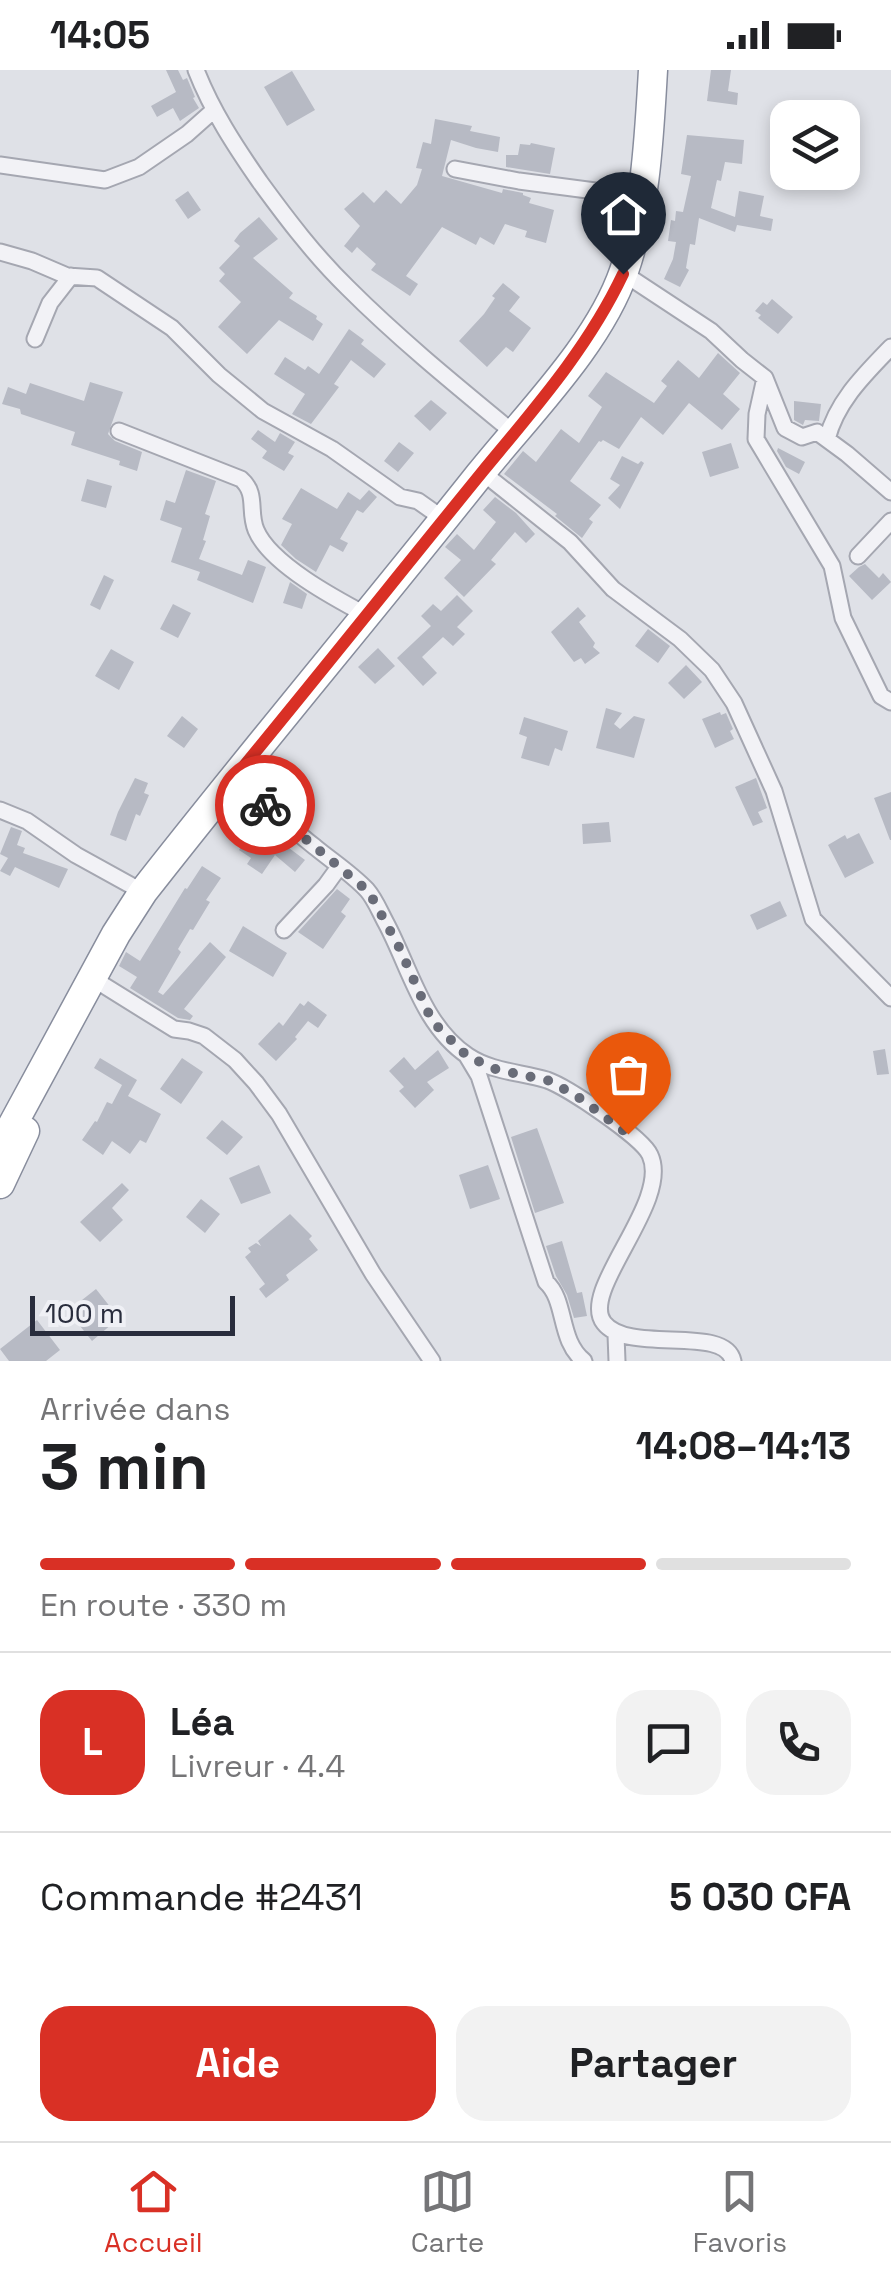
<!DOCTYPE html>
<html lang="fr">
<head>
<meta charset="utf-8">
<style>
	:root { --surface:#fff; --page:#f2f2f2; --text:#202124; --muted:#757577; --line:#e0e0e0; --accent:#d93025 }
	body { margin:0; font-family:"Space Grotesk",sans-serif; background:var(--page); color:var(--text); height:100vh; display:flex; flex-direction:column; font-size:38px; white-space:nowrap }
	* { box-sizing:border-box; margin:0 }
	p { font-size:32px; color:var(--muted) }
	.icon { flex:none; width:55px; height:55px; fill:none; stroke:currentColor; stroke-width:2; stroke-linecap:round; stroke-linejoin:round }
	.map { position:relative; height:1291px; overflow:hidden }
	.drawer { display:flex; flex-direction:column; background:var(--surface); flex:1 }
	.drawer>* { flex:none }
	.buttons { position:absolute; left:770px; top:30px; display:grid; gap:20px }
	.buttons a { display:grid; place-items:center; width:90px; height:90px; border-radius:20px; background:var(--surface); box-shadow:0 5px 15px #0003; font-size:50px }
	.scale { position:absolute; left:30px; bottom:25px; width:205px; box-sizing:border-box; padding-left:10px; border:5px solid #292d3d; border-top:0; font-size:28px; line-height:35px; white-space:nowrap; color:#292d3d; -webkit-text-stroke:8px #eff0f5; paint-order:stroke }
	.pin { position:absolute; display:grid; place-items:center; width:85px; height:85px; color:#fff; margin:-102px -42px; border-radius:50% 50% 50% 0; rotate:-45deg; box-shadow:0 0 10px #0007 }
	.pin .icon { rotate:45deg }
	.courier { position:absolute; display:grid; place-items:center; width:100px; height:100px; margin:-50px; border:8px solid #d93025; border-radius:50%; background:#fff; color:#222; box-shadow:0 2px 12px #0007 }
	.headline em { font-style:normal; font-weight:700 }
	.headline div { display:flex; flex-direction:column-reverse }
	.headline { display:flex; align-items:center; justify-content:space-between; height:170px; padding:0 40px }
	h1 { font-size:65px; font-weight:700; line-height:75px }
	.bar { display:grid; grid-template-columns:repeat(4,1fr); gap:15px 10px; align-content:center; height:120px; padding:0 40px }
	.bar i { height:12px; border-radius:8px; background:var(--line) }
	.bar .selected { background:var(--accent) }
	.bar p { grid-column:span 4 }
	.line { display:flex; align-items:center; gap:25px; padding:0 40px; border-top:2px solid var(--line) }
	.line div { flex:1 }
	.round { display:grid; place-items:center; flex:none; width:105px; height:105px; border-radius:30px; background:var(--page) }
	.button { display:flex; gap:20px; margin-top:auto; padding:20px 40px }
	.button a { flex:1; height:115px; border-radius:30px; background:var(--accent); color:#fff; font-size:40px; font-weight:700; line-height:115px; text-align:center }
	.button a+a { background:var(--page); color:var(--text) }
	.status { display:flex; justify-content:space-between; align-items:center; height:70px; padding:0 50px; background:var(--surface); direction:ltr }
	.status svg { height:28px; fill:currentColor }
	.tab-bar { display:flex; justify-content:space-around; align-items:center; height:140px; border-top:2px solid var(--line); background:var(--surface); font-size:28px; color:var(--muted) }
	.tab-bar a { display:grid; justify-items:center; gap:5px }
	.tab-bar .selected { color:var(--accent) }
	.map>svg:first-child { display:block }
</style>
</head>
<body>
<div class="status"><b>14:05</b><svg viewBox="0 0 49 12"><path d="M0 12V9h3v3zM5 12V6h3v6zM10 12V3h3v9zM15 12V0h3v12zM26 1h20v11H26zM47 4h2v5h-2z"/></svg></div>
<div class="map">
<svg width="891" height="1291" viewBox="0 0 891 1291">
	<rect width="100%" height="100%" fill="#dfe1e7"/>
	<!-- building -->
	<path fill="#b7bac4" d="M166 0H178L183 10 187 8 195 27 193 28 199 38 180 51 173 38 157 47 151 36 176 22Z
		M711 0H731L728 21 738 23 737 35 707 31Z
		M292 1 315 40 287 56 264 17Z
		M435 49 472 56 470 61 500 67 498 82 476 78 451 70 442 106 502 123 503 119 523 123V125L531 128 529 133 554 140 546 173 525 167 527 161 505 154 494 175 480 167 476 175 442 157 406 206 418 214 410 226 371 200 376 194 357 177 352 183 344 176 360 156 344 139 363 122 374 133 386 120 401 134 417 115 422 99 416 98 423 72 431 74Z
		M687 65 744 70 742 94 725 92 721 111 717 110 711 138 735 147 739 121 764 126 760 146 773 149 771 161 737 155 735 162 699 148 695 175 690 174 686 198 689 200 680 217 664 209 673 189 676 172 668 171 671 150 675 151 676 141 683 142 691 106 681 104Z
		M531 73 555 78 550 104 506 97V85H518L520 74 530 75Z
		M188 121 201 140 188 149 175 130Z
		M259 147 278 169 253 188 293 223 289 228 317 246 316 249 323 254 313 271 279 250 247 284 218 257 241 232 219 211 225 204 219 198 240 176 234 171 240 163Z
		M503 213 520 227 509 241 531 258 513 282 506 277 487 297 459 271 484 244 495 228 492 226Z
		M772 229 793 247 778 264 758 248 761 245 755 241 763 232 767 235Z
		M349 259 364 270 361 274 386 294 374 308 351 290 334 314 339 317 311 354 292 344 305 324 274 304 285 287 305 300 308 296 319 304Z
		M718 283 740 303 723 324 740 339 722 360 689 333 663 365 641 347 619 379 603 370 601 372 599 371 570 411 601 435 589 449 593 452 582 468 555 446 557 444 504 404 523 381 536 392 561 359 579 373 602 337 588 326 606 302 654 333 667 316 661 311 678 290 699 308Z
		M90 312 123 322 108 364 115 371 142 382 137 401 119 395 120 391 71 375 75 362 21 344 20 339 2 334 8 317 26 324 30 313 84 331Z
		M431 330 447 343 430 361 414 346Z
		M794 331 821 334 819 351 805 350 803 355 794 350Z
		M258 360 275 372 280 363 295 372 288 383 294 386 284 401 262 388 267 381 251 369Z
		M399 372 414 383 398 402 384 391Z
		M731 373 739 398 710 407 702 382Z
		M778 378 805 392 799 404 786 397 777 381Z
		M622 386 638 394 641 391 644 393 620 439 608 428 620 415 610 409Z
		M186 400 216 411 205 444 210 446 203 470 206 471 199 489 242 505 248 490 266 497 253 533 197 510 200 502 171 492 182 458 160 450 166 430 175 433Z
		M87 409 112 416 106 438 81 431Z
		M301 418 337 439 348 422 360 430 369 420 377 427 363 443 357 440 340 469 348 473 343 482 330 475 316 502 296 489 281 475 292 454 282 449Z
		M495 427 516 443 535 464 526 473 515 462 491 490 496 494 464 527 444 508 461 490 445 477 457 464 474 480 496 452 483 440Z
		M865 494 879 508 883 503 891 512 872 530 849 506 859 497Z
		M104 505 114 510 100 540 90 535Z
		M290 512 307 524 302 539 283 533Z
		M457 525 473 541 457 557 465 564 453 576 443 567 422 587 437 603 423 616 397 588 431 556 421 546 433 534 441 541Z
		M173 534 191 543 178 568 160 559Z
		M578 537 586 546 579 552 595 573 593 577 600 583 585 594 581 588 574 592 551 562Z
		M648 559 670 576 658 593 635 576Z
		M378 578 395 596 375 614 358 597Z
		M111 579 134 592 119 620 95 606Z
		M686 595 702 612 684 629 668 613Z
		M606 638 622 643 614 654 620 659 634 646 645 649 634 688 596 678Z
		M720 642 721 645 726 643 733 659 730 661 734 669 715 678 702 649Z
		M182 646 198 659 184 678 167 666Z
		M524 647 568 661 562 681 555 678 549 696 521 688 527 667 519 664Z
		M135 708 148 713 144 723 149 725 140 746 136 744 126 771 110 765 118 742Z
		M756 708 767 738 758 742 763 752 753 756 735 717Z
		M891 722V770H890L874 728Z
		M609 752 611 772 583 774 582 754Z
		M257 754 305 790 295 802 275 785 262 804 247 794 251 788 239 780Z
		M11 757 22 761 17 775 25 778 23 783 68 799 59 818 15 797 10 806 0 801 8 788 0 784Z
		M859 763 874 793 845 808 828 775 845 765 847 769Z
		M202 796 221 808 206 830 210 832 193 860 190 859 178 879 181 882 158 922 163 925 210 872 226 887 184 939 193 946 190 950 178 948 130 918 137 907 119 896 126 882 140 891 185 818 187 819Z
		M337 819 350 829 341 842 346 846 323 879 298 862Z
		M780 831 787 846 757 860 750 845Z
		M243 856 287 883 273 907 229 881Z
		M308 931 327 945 318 958 308 951 295 967 297 969 276 991 258 974 279 952 283 956 300 933 304 936Z
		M885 979 889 1004 877 1005 873 981Z
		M438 980 449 998 427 1012 434 1020 415 1038 399 1021 404 1017 389 1001 404 987 415 1000Z
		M100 988 137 1010 128 1026 161 1044 146 1073 140 1070 130 1084 112 1071 103 1085 82 1070 95 1051 97 1052 107 1032 112 1034 122 1015 94 998Z
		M182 988 203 1002 181 1034 160 1019Z
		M222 1050 243 1067 227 1085 206 1068Z
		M537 1058 564 1133 535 1143 511 1067Z
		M259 1095 271 1123 241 1134 229 1108Z
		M488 1095 500 1129 470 1139 459 1105Z
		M122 1113 129 1120 112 1138 123 1150 100 1172 80 1152Z
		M201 1129 220 1144 205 1163 186 1147Z
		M290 1144 312 1166 309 1169 318 1180 286 1205 289 1210 266 1228 259 1219 265 1214 245 1187 251 1182 248 1178 256 1173 261 1176 258 1171Z
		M562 1171 577 1223 582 1222 587 1246 574 1248 567 1225 556 1206 546 1176Z
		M96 1219 119 1248 92 1271 68 1241Z
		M37 1250 60 1280 46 1291H9L0 1279Z"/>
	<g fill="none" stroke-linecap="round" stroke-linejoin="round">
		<defs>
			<path id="minor" d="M196 0C212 41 235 76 260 112 287 149 315 186 348 218 400 270 458 317 515 364
				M0 95 105 110 139 97 187 64 214 40
				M455 99 519 111 641 127
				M0 182 32 191 67 206 97 208 172 258 219 305 263 341 332 379 400 427 418 431 445 450
				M623 203 711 261 742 290 765 308 785 358 802 367 817 362 847 384 891 422
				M35 269 50 233 71 206
				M765 308 757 344 756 369 832 496 843 548 881 626 891 632
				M119 361 241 409C258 424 248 441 256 460 270 494 336 529 368 546
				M827 369C837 331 864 305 891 277
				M482 402 570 472 613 519 680 569 712 600 734 633 774 721 813 849 891 928
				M858 486 891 451
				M235 708C261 731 287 755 315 777 332 791 352 804 367 820 375 829 380 842 386 853 410 898 423 956 468 986 492 1002 521 1002 547 1010 567 1017 642 1067 650 1085 672 1132 578 1221 604 1253 629 1285 725 1254 733 1291
				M0 740 27 751 76 785 143 822
				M284 860 326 815 339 797
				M92 908 174 959 189 961 204 966 235 990 256 1013 279 1044 373 1204 432 1291
				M467 986 479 1006 546 1212C567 1231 558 1270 584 1291
				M616 1265 617 1291"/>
			<path id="trunk" d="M0 1078 116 864 143 822C253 681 369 544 480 404 528 344 599 274 624 201 646 137 649 68 653 0
				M0 1114 25 1061"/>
		</defs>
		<!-- minor casing -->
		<use href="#minor" stroke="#a5a7b1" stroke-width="19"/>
		<!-- trunk casing -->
		<use href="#trunk" stroke="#888d9d" stroke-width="31"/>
		<!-- minor -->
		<use href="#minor" stroke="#f2f2f6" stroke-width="15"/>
		<!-- trunk -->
		<use href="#trunk" stroke="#fff" stroke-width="28"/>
	</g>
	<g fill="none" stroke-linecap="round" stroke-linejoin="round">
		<!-- done -->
		<path stroke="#696c78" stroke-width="10" stroke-dasharray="0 18" d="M265 735 369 822 400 879 432 951 467 986 495 999 550 1011 578 1027 628 1064"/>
		<!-- route -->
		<path stroke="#d93025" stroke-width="12" d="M265 735 234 708C318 606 400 503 483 401 535 338 588 278 623 204"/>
	</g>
</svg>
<div class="buttons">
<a><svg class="icon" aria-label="layers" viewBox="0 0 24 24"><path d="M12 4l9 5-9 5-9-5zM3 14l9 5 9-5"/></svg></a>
</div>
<div class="scale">100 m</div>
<div class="pin" style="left:628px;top:1064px;background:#ea580c"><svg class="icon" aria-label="bag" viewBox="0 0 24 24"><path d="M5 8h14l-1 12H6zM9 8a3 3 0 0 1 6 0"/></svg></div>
<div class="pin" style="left:623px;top:204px;background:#1f2937"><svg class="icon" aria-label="home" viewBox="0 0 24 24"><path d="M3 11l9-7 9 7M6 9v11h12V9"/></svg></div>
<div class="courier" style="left:265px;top:735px"><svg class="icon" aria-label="bike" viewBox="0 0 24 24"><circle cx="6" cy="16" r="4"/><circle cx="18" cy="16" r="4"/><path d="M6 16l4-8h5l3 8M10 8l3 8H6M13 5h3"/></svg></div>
</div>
<section class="drawer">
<div class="headline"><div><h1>3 min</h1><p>Arrivée dans</p></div><em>14:08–14:13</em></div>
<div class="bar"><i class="selected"></i><i class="selected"></i><i class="selected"></i><i></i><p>En route · 330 m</p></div>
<div class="line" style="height:180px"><b class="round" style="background:var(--accent);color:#fff">L</b><div><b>Léa</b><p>Livreur · 4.4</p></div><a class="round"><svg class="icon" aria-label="chat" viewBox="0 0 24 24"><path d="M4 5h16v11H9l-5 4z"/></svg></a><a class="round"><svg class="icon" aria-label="phone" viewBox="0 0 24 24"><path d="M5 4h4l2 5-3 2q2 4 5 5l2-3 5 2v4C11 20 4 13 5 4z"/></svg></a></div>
<div class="line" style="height:130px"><div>Commande #2431</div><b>5 030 CFA</b></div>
<div class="button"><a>Aide</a><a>Partager</a></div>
</section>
<nav class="tab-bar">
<a class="selected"><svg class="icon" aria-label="home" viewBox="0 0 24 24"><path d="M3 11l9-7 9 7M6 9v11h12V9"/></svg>Accueil</a>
<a><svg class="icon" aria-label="map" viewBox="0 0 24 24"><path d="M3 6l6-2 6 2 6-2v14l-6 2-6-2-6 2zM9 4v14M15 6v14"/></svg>Carte</a>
<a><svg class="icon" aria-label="saved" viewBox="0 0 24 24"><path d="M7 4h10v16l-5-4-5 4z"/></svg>Favoris</a>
</nav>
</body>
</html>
